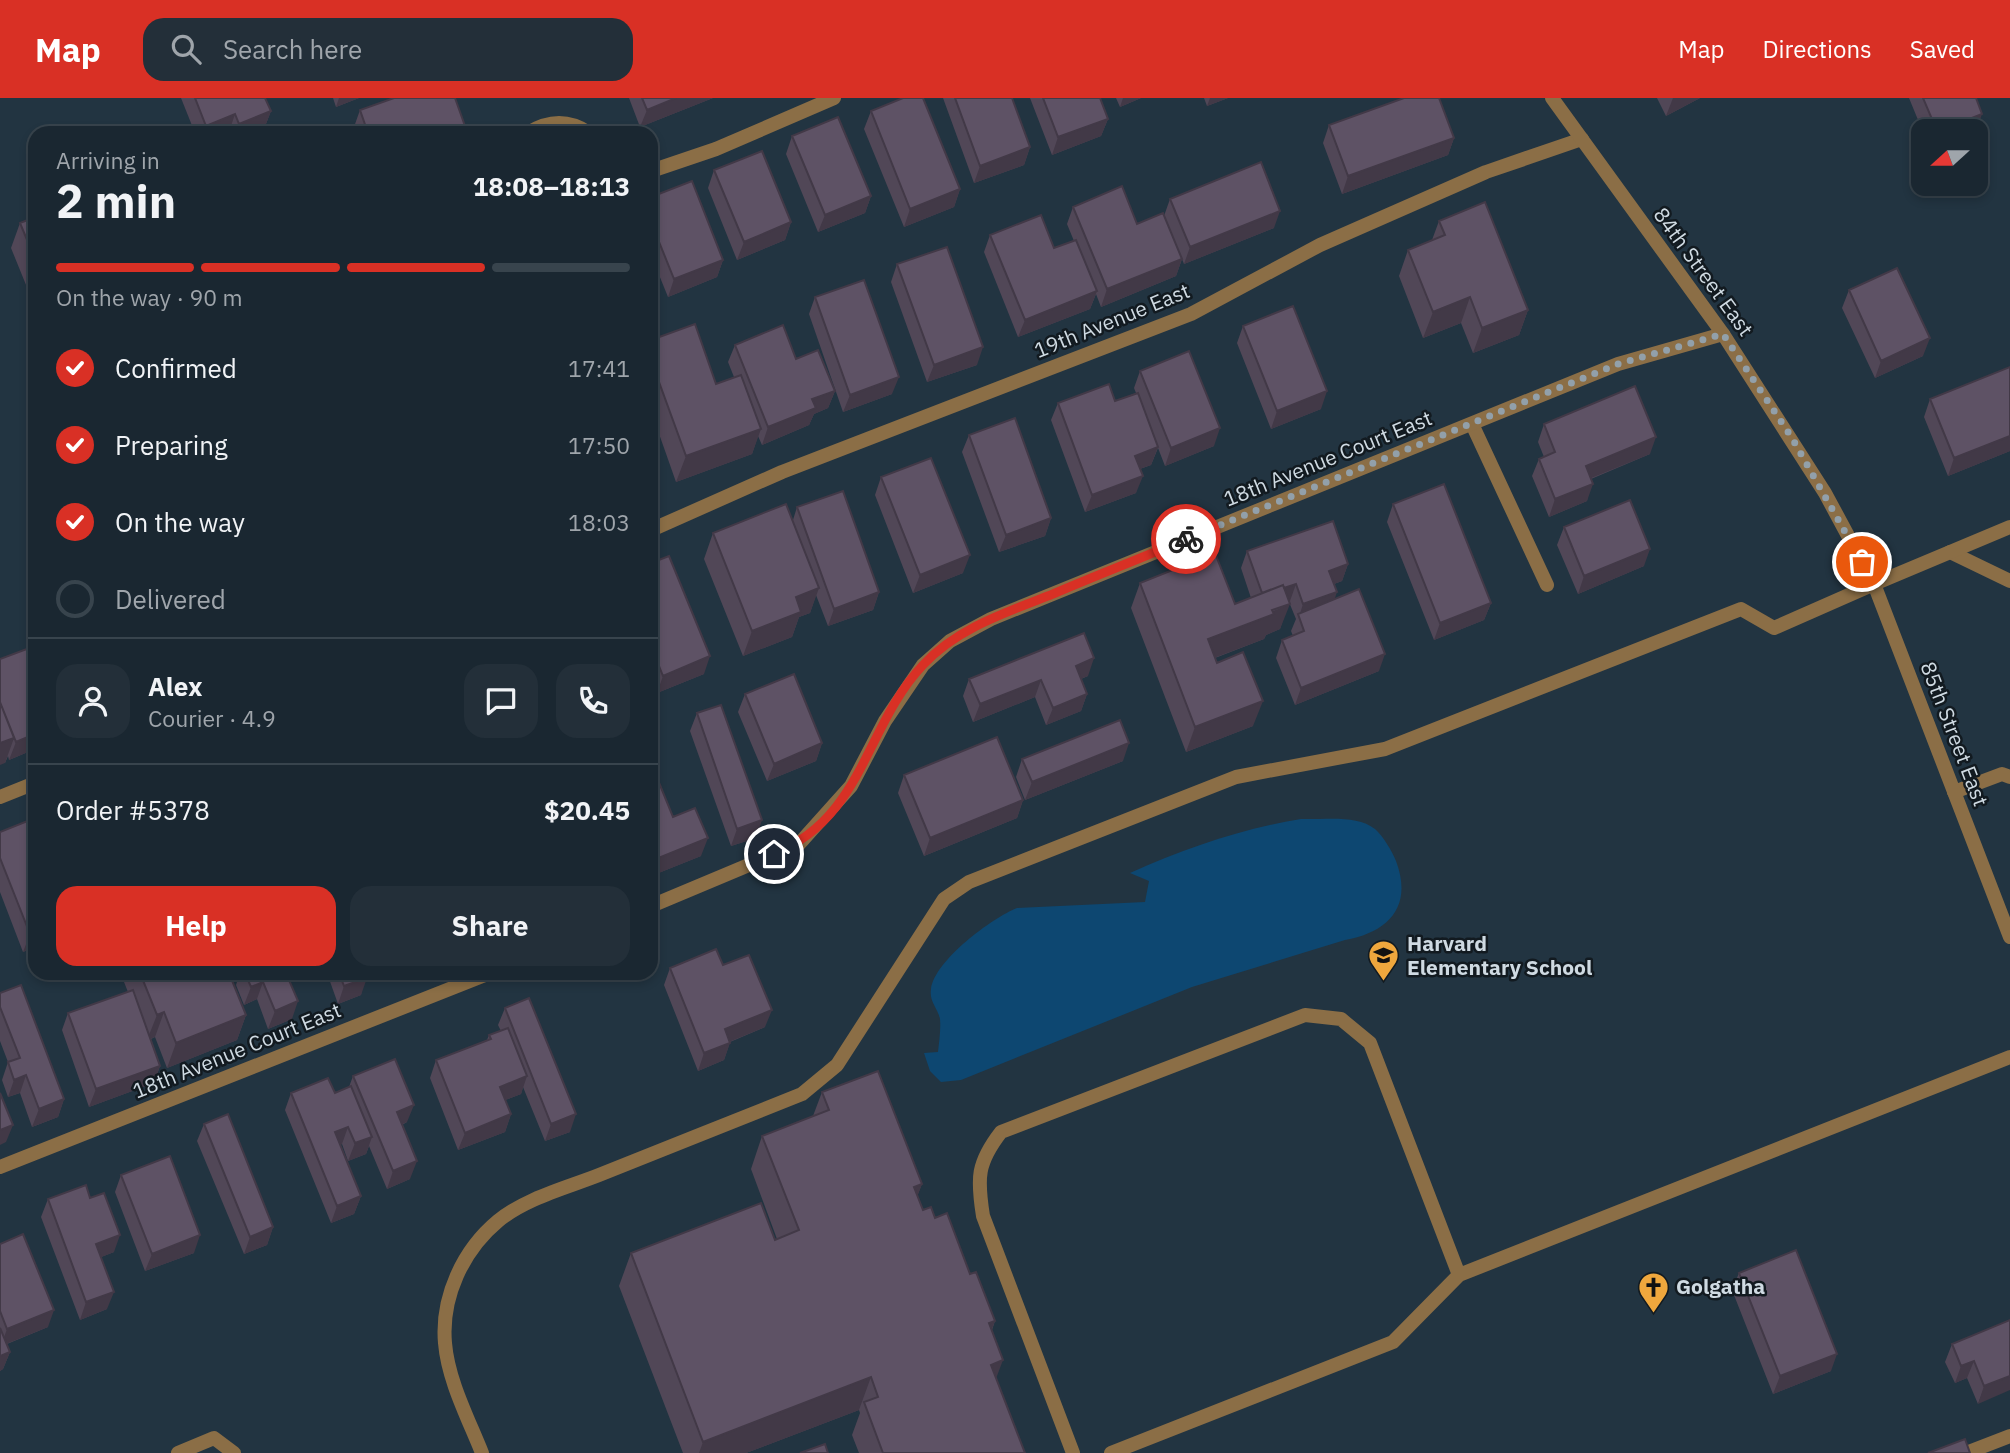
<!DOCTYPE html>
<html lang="en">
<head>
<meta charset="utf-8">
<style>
	:root { --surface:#1a2731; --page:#232f39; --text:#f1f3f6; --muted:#9fa5ab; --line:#38444d; --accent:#d93025 }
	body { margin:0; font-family:"IBM Plex Sans",sans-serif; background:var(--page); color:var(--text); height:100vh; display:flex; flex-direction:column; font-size:26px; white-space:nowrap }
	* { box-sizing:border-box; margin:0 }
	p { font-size:23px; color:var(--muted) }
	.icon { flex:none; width:38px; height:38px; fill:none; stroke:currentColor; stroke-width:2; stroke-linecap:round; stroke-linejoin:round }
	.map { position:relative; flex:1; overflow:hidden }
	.side { position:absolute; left:28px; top:28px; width:630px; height:854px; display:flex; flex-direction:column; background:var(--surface); border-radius:21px; box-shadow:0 4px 10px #0003,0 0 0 2px var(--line) }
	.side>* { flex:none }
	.needle { width:46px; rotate:249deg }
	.tools { position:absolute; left:1911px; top:21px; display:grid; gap:14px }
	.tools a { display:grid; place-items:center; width:77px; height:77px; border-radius:14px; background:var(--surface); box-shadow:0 4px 10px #0003,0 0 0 2px var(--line); font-size:35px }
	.pin { position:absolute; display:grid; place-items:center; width:60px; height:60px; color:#fff; margin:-30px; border:4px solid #fff; border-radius:50%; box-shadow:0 2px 7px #0007 }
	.courier { position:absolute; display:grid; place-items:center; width:70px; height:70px; margin:-35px; border:5px solid #d93025; border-radius:50%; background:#fff; color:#222; box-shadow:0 2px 9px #0007 }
	.overview em { font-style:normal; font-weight:700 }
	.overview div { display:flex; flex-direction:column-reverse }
	.overview { display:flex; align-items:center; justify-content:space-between; height:119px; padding:0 28px }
	h1 { font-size:46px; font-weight:700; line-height:52px }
	.bar { display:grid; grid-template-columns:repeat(4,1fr); gap:10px 7px; align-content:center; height:84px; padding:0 28px }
	.bar i { height:9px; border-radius:5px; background:var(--line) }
	.bar .selected { background:var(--accent) }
	.bar p { grid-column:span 4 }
	.line { display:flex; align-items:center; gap:18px; padding:0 28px; border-top:2px solid var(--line) }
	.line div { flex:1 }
	.round { display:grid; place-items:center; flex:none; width:74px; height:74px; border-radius:21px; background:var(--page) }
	ol { padding:0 28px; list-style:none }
	li { display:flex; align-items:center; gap:21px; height:77px }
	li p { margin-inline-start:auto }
	li .icon { padding:7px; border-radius:50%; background:var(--accent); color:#fff; stroke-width:4 }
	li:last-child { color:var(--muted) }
	li i { width:38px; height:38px; border:4px solid var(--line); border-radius:50% }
	.button { display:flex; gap:14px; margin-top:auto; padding:14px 28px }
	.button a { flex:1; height:80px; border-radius:21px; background:var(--accent); color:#fff; font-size:28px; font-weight:700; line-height:80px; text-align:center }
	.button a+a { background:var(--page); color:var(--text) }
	header { display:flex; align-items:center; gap:42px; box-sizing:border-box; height:98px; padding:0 35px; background:var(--accent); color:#fff }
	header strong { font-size:33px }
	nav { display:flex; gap:38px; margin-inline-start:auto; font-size:24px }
	.search { width:490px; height:63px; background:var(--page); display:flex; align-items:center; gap:18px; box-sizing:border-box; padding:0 24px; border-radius:21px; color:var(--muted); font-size:26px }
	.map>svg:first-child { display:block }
</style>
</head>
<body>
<header>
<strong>Map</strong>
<div class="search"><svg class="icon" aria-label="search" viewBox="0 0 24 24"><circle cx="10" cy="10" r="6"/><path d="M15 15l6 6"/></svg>Search here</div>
<nav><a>Map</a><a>Directions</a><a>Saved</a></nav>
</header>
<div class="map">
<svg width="2010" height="1355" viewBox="0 0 2010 1355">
	<rect width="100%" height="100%" fill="#223441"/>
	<!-- water -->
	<path fill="#0d4771" d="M1301 721C1323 722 1357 716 1375 731 1383 738 1392 753 1396 763 1413 808 1389 834 1345 842L1192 889 961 982 941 984 930 973 924 955 938 954C939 944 941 932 940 921 938 910 929 904 931 891 935 862 992 820 1017 810L1145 804 1149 783 1130 775C1186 750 1241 731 1301 721Z"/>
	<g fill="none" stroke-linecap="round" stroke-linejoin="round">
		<!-- service -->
		<path stroke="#8b6e46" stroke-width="14" d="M1472 326 1547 487
			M1950 454 2010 483
			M1954 694 2002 676 2010 679
			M178 1355 214 1340 234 1355
			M482 1355C468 1320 448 1282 445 1245 441 1199 463 1152 498 1123 526 1100 566 1090 599 1077 667 1050 734 1023 802 996L837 967 944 801 969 784 1236 679 1385 651 1741 511 1774 530 1874 486
			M1073 1355 983 1118C977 1080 977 1065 1001 1034L1305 917 1341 921 1370 945 1459 1177
			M1111 1355 1393 1244 1459 1177 2010 959
			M1966 1355 2010 1338"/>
		<!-- minor -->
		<path stroke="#8b6e46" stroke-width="14" d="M528 35C549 22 568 21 589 35
			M651 73 716 51 834 0
			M651 432 782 374 1191 216 1320 147 1486 74 1582 41
			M1874 486 2010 429
			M0 699 35 685
			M651 808 799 746 851 688 885 623 923 567 950 543 991 521 1618 266 1723 236
			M0 1069 490 875"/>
		<!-- tertiary -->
		<path stroke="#8b6e46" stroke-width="14" d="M1552 0 1723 236 1825 395 1874 486 2010 839"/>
	</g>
	<!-- wall -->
	<path fill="#514757" d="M181 0H265L271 13 264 31 254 35H229V34L226 35H195Z
		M333 0H359L336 9Z
		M629 0H713L640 29Z
		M943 0H1012L1030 49 1024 67 974 85Z
		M1030 0H1100L1108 21 1101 38 1052 57Z
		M1116 0H1141L1120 9Z
		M1204 0H1228L1207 8Z
		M1657 0H1700L1666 18Z
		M1909 0H1976V33L1923 34Z
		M360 12 462 35H356L354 29Z
		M871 13 960 91 954 109 904 129 864 31Z
		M1329 27 1454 40 1448 57 1342 96 1323 45Z
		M792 38 871 98 865 115 818 134 786 56Z
		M714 72 791 124 785 142 737 162 708 90Z
		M651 99 723 162 717 179 668 199 651 157Z
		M1170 101 1274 130 1184 166 1182 161 1176 178 1101 209 1096 196 1090 211 1018 239 984 154 990 137 1054 150 1074 143 1067 126 1073 109 1137 126 1164 118Z
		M35 119V209L11 150 20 125Z
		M1439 123 1528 212 1519 237 1473 255 1461 225 1423 240 1399 178 1408 152 1432 142Z
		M897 166 977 267 927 284 891 184Z
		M1849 192 1923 258 1875 280 1842 210Z
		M815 199 892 296 843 314 809 216Z
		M1243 228 1321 311 1271 331 1237 245Z
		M651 242 716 286 734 279 728 264 735 247 796 261 835 293 828 310 814 316 809 327 762 347 758 338 752 356 676 384 651 313Z
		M2010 269V353L1948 378 1924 319 1930 301Z
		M1140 273 1214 348 1165 368 1158 350 1151 367 1140 371 1136 395 1085 414 1051 322 1058 305 1115 303 1136 295 1134 290Z
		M1544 326 1650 356 1591 381 1587 403 1549 419 1532 378 1539 361 1544 359 1538 344Z
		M969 337 1051 420 1045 438 999 454 962 354Z
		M881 379 963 475 913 495 875 397Z
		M1393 406 1491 505 1484 522 1434 542 1387 424Z
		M797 409 879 494 873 512 828 528 816 497 810 515 799 519 792 539 743 558 704 461 713 435 793 422Z
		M1564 429 1644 468 1578 496 1557 447Z
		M1247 453 1348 466 1342 483 1334 486 1335 501 1379 573 1295 607 1276 560 1282 542 1293 538 1291 533 1296 521 1289 504 1280 531 1266 537 1264 541 1215 560 1253 628 1186 654 1131 510 1140 485 1235 506 1251 500 1241 470Z
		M651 465 704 576 657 595 651 581Z
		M0 561 35 651 9 662 8 658 5 665Z
		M1088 578 1081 581 1087 596 1081 613 1046 627 1035 599 973 624 963 598 969 581Z
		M745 596 822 645 816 663 767 683 738 614Z
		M697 615 756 740 731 748 690 633Z
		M1022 661 1123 663 1025 702 1016 679Z
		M651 665 673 719 701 758 651 778Z
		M904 677 1023 702 1017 720 924 758 898 695Z
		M35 720V849L23 854 0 794V734Z
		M723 867 765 929 730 944 724 962 698 973 664 887 670 870Z
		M128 875H229L246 917 237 942 167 970 155 939 151 941 160 968 154 985 89 1009 62 932 68 915 128 894 124 884Z
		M240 875H286L292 921 268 931 257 901 244 907 236 887Z
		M327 875H365L361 897 338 906Z
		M0 895 64 1001 58 1019 32 1029 20 995 8 999 2 982 8 964 0 943Z
		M505 910 570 1034 545 1043 523 989 521 996 505 1002 511 1016 505 1034 458 1052 430 980 436 962 487 942 489 937 501 933 498 927Z
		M353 978 407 1024 402 1027 410 1081 387 1091 369 1048 366 1056 348 1063 342 1046 340 1047 361 1098 354 1116 331 1125 285 1012 291 995H335L349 989Z
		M822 994 922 1086 917 1098 923 1112 935 1120 970 1176 995 1223 992 1232 996 1281 1025 1355H859L852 1337 860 1315 859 1312 746 1355H683L619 1188 631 1155 777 1141 751 1071 762 1038 813 1018Z
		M204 1026 273 1129 267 1147 244 1156 197 1043Z
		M121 1077 194 1155 145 1173 115 1094Z
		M90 1100 114 1154 101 1159 107 1211 80 1222 41 1119 48 1101Z
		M0 1146 48 1229 7 1246 10 1254 3 1271 0 1273Z
		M1739 1175 1831 1273 1773 1296 1732 1192Z
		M2010 1222 1978 1306 1967 1280 1955 1285 1945 1264 1952 1246Z"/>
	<!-- shaded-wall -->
	<path fill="#423947" d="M339 0H359L336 9Z
		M676 0H713L640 29 647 12Z
		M1123 0H1141L1120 9Z
		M1210 0H1228L1207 8Z
		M1673 0H1700L1666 18Z
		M271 13 264 31 254 35H236L239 26Z
		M235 16 229 34 226 35H203L206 28Z
		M1982 16 1976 33H1939Z
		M1108 21 1101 38 1052 57 1058 39Z
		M465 28 462 35H444Z
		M1454 40 1448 57 1342 96 1348 78Z
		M1030 49 1024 67 974 85 980 68Z
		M960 91 954 109 904 129 910 111Z
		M871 98 865 115 818 134 825 117Z
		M1280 113 1274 130 1184 166 1190 149Z
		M791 124 785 142 737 162 744 144Z
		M1182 161 1176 178 1101 209 1107 191Z
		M723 162 717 179 668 199 674 181Z
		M1097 193 1090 211 1018 239 1025 222Z
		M1470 199 1461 225 1423 240 1433 214Z
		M1528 212 1519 237 1473 255 1482 230Z
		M1930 240 1923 258 1875 280 1881 263Z
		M983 249 977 267 927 284 934 267Z
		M899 279 892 296 843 314 850 297Z
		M835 293 828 310 814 316 809 327 762 347 768 329 812 301Z
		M1327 293 1321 311 1271 331 1277 313Z
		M1220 330 1214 348 1165 368 1171 350Z
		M761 331 752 356 676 384 686 358Z
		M2010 338V353L1948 378 1954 360Z
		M1656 339 1650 356 1579 385 1586 368Z
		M1158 349 1151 367 1128 375 1135 358Z
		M1143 378 1136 395 1085 414 1092 397Z
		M1593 386 1587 403 1549 419 1555 401Z
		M1051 420 1045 438 999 454 1006 437Z
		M1650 451 1644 468 1578 496 1584 478Z
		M970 457 963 475 913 495 920 477Z
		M1348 466 1342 483 1323 490 1329 473Z
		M1296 486 1290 503 1256 515 1263 497Z
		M819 490 810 515 799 519 792 539 743 558 752 533 796 499Z
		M879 494 873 512 828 528 834 511Z
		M1337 494 1331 512 1299 519 1303 506Z
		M1491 505 1484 522 1434 542 1440 525Z
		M1290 506 1280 531 1266 537 1264 541 1198 566 1208 541Z
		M1385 556 1379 573 1295 607 1301 590Z
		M710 558 704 576 657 595 663 578Z
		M1094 560 1088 578 1070 585 1076 568Z
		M1041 582 1035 599 973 624 980 606Z
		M1087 596 1081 613 1046 627 1053 610Z
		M1263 603 1253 628 1186 654 1195 629Z
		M35 636V651L9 662 16 644Z
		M14 640 5 665 0 667V645Z
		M822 645 816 663 767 683 774 666Z
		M1129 645 1123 663 1025 702 1032 684Z
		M1023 702 1017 720 924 758 930 740Z
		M762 722 756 740 731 748 737 731Z
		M708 740 701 758 651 778 656 761Z
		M35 834V849L23 854 30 836Z
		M399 875H409L397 880Z
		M367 880 361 897 338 906 344 888Z
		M263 884 257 901 244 907 251 889Z
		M298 903 292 921 268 931 275 913Z
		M772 912 765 929 719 948 725 931Z
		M164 914 155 939 147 942 157 917Z
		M246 917 237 942 167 970 176 945Z
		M730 945 724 962 698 973 704 955Z
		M160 968 154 985 89 1009 96 991Z
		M26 977 20 995 8 999 14 982Z
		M527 978 521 996 493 1007 500 989Z
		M64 1001 58 1019 32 1029 39 1011Z
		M414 1007 407 1024 390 1032 397 1014Z
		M511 1016 505 1034 458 1052 465 1035Z
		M576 1016 570 1034 545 1043 551 1026Z
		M13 1027 6 1044 0 1047V1032Z
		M348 1029 342 1046 328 1052 335 1034Z
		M372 1039 366 1056 348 1063 355 1045Z
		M417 1063 410 1081 387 1091 393 1073Z
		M922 1086 910 1118 914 1089Z
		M361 1098 354 1116 331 1125 337 1108Z
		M273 1129 267 1147 244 1156 250 1139Z
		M120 1137 114 1154 89 1164 96 1146Z
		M200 1137 194 1155 145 1173 152 1156Z
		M114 1194 107 1211 80 1222 86 1204Z
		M54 1212 48 1229 1 1248 7 1231Z
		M995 1223 983 1255 989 1225Z
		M10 1254 3 1271 0 1273V1258Z
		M1837 1256 1831 1273 1773 1296 1780 1278Z
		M1003 1262 991 1294V1267Z
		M1974 1263 1967 1280 1955 1285 1961 1268Z
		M2010 1278V1292L1978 1306 1984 1288Z
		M871 1279 859 1312 746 1355H699L703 1344Z"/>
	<!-- building -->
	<path fill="#5e5265" stroke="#423947" stroke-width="2" d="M195 0H265L271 13 239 26 235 16 206 28Z
		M394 0H455L465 28 444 35H368L360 12Z
		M642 0H676L647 12Z
		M903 0H923L960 91 910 111 871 13Z
		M955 0H1012L1030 49 980 68Z
		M1043 0H1100L1108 21 1058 39Z
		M1404 0H1439L1454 40 1348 78 1329 27Z
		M1923 0H1976L1982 16 1939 33H1937Z
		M838 19 871 98 825 117 792 38Z
		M762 53 791 124 744 144 714 72Z
		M1261 64 1280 113 1190 149 1170 101Z
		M692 83 723 162 674 181 651 124V99Z
		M1122 88 1137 126 1163 115 1182 161 1107 191 1073 109Z
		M1485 104 1528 212 1482 230 1470 199 1433 214 1408 152 1445 137 1439 123Z
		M1041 117 1054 150 1076 142 1097 193 1025 222 990 137Z
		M35 119V161L20 125Z
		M947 149 983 249 934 267 897 166Z
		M1897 170 1930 240 1881 263 1849 192Z
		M864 182 899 279 850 297 815 199Z
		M1293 208 1327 293 1277 313 1243 228Z
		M695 226 716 286 741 277 761 331 686 358 651 262V242Z
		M783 227 796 261 818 252 835 293 812 301 816 310 768 329 735 247Z
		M1189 253 1220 330 1171 350 1140 273Z
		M2010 269V338L1954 360 1930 301Z
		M1109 286 1115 303 1138 295 1158 349 1135 358 1143 378 1092 397 1058 305Z
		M1635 288 1656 339 1586 368 1593 386 1555 401 1539 361 1555 354 1544 326Z
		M1015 320 1051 420 1006 437 969 337Z
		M931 360 970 457 920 477 881 379Z
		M1444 386 1491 505 1440 525 1393 406Z
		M843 393 879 494 834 511 797 409Z
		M1630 402 1650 451 1584 478 1564 429Z
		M786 406 819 490 796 499 801 514 752 533 713 435Z
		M1333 423 1348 466 1329 473 1337 494 1303 506 1296 486 1284 490 1283 487 1262 495 1247 453Z
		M1215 455 1235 506 1283 487 1290 506 1272 512 1274 516 1208 541 1217 565 1243 554 1263 603 1195 629 1140 485Z
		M669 458 710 558 663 578 651 548V465Z
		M1359 491 1385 556 1301 590 1282 542 1304 533 1298 516Z
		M1084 535 1094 560 1076 568 1087 596 1053 610 1041 582 980 606 969 581Z
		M32 549 35 556V636L16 644 0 604V561Z
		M794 576 822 645 774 666 745 596Z
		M0 604 14 640 0 645Z
		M721 607 762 722 737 731 697 615Z
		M1120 622 1129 645 1032 684 1022 661Z
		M997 639 1023 702 930 740 904 677Z
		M651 665 673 719 695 710 708 740 656 761 651 748Z
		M35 720V834L30 836 0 760V734Z
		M716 851 723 867 749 857 772 912 725 931 730 945 704 955 670 870Z
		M140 875H229L246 917 176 945 164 914 157 917Z
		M245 875H286L298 903 275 913 263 884 251 889Z
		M339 875H365L367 880 344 888Z
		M21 887 64 1001 39 1011 26 977 14 982 8 964 20 960 0 909V895Z
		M133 892 160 968 96 991 68 915Z
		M529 900 576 1016 551 1026 505 910Z
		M508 930 527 978 500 989 511 1016 465 1035 436 962 491 941 489 937Z
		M395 961 414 1007 397 1014 417 1063 393 1073 353 978Z
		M878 973 922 1086 914 1089 923 1112 931 1109 935 1120 947 1115 970 1176 976 1174 995 1223 989 1225 1003 1262 991 1267 1025 1355H883L864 1304 878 1299 871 1279 703 1344 631 1155 761 1105 775 1142 799 1132 762 1038 829 1012 822 994Z
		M328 980 335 995 351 988 372 1039 355 1045 348 1029 335 1034 361 1098 337 1108 291 995Z
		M0 995 13 1027 0 1032Z
		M228 1016 273 1129 250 1139 204 1026Z
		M170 1058 200 1137 152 1156 121 1077Z
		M86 1087 90 1100 104 1095 120 1137 96 1146 114 1194 86 1204 48 1101Z
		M23 1136 54 1212 7 1231 0 1213V1146Z
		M1796 1152 1837 1256 1780 1278 1739 1175Z
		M2010 1222V1278L1984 1288 1974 1263 1961 1268 1952 1246Z
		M0 1230 10 1254 0 1258Z
		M1965 1341 1970 1355H1928Z
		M825 1346 828 1355H800Z"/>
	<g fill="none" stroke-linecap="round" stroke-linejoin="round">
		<!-- done -->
		<path stroke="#92a0aa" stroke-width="7" stroke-dasharray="0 12.6" d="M1186 441 1618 266 1723 236 1792 340 1862 464"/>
		<!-- route -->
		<path stroke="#d93025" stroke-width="9" d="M774 756C864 719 865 628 923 567 957 530 1007 514 1053 496 1097 477 1142 460 1186 441"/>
	</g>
	<!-- icons -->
	<defs>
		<symbol id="school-pin" viewBox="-11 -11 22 30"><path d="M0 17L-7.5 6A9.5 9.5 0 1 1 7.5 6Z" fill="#efa73d" stroke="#121a20"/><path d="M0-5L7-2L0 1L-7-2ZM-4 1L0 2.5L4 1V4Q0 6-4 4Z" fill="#111"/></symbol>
		<symbol id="church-pin" viewBox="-11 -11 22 30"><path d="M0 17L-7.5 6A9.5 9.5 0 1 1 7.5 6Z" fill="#efa73d" stroke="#121a20"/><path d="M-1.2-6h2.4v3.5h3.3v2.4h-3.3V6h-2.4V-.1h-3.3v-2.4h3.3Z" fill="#111"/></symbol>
	</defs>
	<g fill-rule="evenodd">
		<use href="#school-pin" x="1366" y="840" width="35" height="47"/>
		<use href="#church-pin" x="1636" y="1172" width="35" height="47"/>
	</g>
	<g text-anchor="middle" stroke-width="5" stroke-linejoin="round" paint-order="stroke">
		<!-- street labels -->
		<g font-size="21" fill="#cfdae2" stroke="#121a20">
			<text transform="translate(1703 174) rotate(54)" y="7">84th Street East</text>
			<text transform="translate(1112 223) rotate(-22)" y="7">19th Avenue East</text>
			<text transform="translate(1328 361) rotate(-22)" y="7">18th Avenue Court East</text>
			<text transform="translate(1954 636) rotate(69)" y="7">85th Street East</text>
			<text transform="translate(237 953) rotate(-22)" y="7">18th Avenue Court East</text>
		</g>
		<!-- poi labels -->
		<g font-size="21" font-weight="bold" fill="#cfdae2" stroke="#121a20" text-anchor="start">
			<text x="1407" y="853">Harvard<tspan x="1407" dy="24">Elementary School</tspan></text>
			<text x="1676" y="1196">Golgatha</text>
		</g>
	</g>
</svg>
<div class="tools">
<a><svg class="needle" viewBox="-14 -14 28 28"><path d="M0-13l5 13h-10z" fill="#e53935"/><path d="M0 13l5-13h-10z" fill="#9fa5ab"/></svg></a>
</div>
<div class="pin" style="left:1862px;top:464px;background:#ea580c"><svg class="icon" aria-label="bag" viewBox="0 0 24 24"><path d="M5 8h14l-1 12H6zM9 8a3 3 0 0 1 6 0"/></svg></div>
<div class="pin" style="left:774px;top:756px;background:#1f2937"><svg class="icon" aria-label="home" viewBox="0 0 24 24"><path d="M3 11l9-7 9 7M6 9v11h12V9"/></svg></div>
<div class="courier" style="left:1186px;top:441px"><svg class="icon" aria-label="bike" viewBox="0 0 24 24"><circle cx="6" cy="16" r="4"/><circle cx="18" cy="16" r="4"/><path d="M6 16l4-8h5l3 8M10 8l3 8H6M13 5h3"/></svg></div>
<section class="side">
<div class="overview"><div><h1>2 min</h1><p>Arriving in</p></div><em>18:08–18:13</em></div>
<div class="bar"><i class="selected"></i><i class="selected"></i><i class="selected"></i><i></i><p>On the way · 90 m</p></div>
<ol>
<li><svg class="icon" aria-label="check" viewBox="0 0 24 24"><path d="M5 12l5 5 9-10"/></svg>Confirmed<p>17:41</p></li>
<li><svg class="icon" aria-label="check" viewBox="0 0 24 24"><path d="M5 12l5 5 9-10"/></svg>Preparing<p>17:50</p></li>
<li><svg class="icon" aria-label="check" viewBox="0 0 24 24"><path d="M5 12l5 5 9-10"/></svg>On the way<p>18:03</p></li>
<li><i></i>Delivered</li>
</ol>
<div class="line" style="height:126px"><a class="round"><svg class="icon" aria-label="person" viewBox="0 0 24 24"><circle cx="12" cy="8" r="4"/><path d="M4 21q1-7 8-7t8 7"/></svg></a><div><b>Alex</b><p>Courier · 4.9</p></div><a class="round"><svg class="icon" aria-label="chat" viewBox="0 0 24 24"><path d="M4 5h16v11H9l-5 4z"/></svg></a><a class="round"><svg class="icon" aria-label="phone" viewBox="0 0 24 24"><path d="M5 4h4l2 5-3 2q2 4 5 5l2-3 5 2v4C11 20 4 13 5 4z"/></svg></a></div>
<div class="line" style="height:91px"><div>Order #5378</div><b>$20.45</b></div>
<div class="button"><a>Help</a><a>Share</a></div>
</section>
</div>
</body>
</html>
